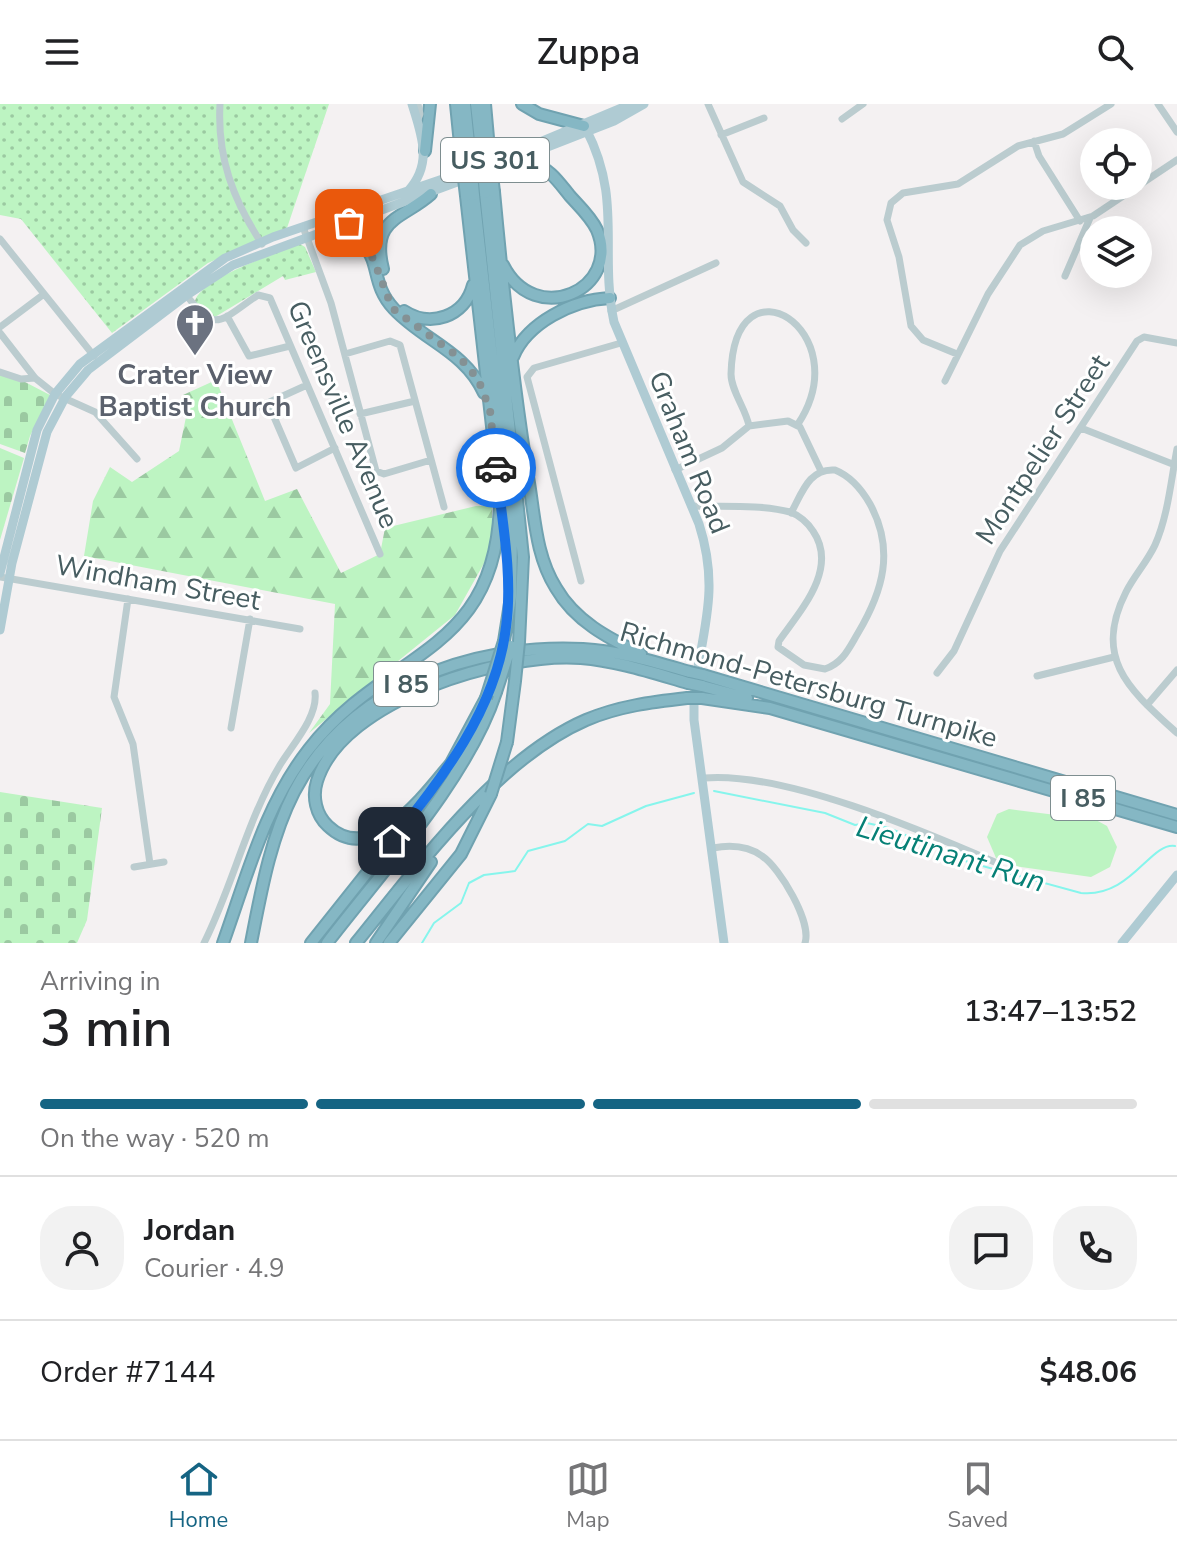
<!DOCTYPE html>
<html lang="en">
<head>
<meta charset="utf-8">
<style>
	:root { --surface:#fff; --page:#f2f2f2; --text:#202124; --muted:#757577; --line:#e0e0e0; --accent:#156483 }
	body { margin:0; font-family:"Nunito Sans",sans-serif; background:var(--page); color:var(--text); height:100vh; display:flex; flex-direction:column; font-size:30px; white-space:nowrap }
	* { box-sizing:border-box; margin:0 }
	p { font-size:26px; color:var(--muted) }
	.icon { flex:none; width:44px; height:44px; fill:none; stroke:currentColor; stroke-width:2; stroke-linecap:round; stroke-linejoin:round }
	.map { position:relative; height:839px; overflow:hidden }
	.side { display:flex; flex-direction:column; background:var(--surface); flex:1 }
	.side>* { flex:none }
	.controls { position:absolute; left:1080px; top:24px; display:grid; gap:16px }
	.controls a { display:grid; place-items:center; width:72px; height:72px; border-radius:50%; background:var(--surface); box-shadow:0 8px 32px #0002; font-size:40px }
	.pin { position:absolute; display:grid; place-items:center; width:68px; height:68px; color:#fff; margin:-34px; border-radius:16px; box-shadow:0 4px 12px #0006 }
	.courier { position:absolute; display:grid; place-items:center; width:80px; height:80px; margin:-40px; border:6px solid #1a73e8; border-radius:50%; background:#fff; color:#222; box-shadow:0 2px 10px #0007 }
	.headline em { font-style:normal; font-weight:600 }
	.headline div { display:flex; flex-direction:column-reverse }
	.headline { display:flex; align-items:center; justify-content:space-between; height:136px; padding:0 40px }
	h1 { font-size:52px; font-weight:600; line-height:60px }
	.bar { display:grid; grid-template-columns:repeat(4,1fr); gap:12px 8px; align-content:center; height:96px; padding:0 40px }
	.bar i { height:10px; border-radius:6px; background:var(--line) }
	.bar .on { background:var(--accent) }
	.bar p { grid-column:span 4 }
	.line { display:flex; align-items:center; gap:20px; padding:0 40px; border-top:2px solid var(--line) }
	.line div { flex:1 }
	.round { display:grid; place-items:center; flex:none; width:84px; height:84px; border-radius:32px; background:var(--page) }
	header { display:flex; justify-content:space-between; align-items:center; height:104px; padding:0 40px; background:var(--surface); font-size:36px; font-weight:600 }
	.tabs { display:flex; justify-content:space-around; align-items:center; height:112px; border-top:2px solid var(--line); background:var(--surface); font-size:22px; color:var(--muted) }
	.tabs a { display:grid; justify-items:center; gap:4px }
	.tabs .on { color:var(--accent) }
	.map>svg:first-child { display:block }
</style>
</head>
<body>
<header><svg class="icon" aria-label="menu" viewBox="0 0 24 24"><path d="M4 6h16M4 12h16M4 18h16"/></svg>Zuppa<svg class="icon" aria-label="search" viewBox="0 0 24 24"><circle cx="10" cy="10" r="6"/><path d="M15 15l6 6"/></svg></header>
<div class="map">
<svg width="1177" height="839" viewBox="0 0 1177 839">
	<defs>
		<pattern id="forest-firs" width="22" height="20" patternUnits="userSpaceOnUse" patternTransform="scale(2)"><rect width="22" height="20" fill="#bdf4c2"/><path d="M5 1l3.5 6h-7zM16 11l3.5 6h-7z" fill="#9bc9a1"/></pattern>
		<pattern id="cemetery-stones" width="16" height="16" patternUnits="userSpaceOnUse" patternTransform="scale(2)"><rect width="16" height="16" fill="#bdf4c2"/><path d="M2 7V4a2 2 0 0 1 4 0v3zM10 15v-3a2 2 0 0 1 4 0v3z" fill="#9bc9a1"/></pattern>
		<pattern id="park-dots" width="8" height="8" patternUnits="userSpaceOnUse" patternTransform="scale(2)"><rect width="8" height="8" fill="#bdf4c2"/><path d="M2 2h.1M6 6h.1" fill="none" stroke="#9bc9a1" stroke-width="1.8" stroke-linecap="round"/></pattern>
	</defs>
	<rect width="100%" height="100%" fill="#f4f1f2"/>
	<!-- green -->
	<path fill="#bdf4c2" d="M1009 705 1096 716 1107 722 1117 743 1110 763 1091 773 1007 761 996 754 987 733 997 710Z"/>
	<!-- forest -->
	<path fill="url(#forest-firs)" d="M216 276 265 397 297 385 341 469 380 450 385 424 476 402H492V445L455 511 309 629 330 600 335 500 84 452 93 397 110 363 132 378 179 347 186 313 183 291Z"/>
	<!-- cemetery -->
	<path fill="url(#cemetery-stones)" d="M0 265 50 291 30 332 25 349 0 340Z
		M0 344 24 354 0 436Z
		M0 688 102 704 87 816 77 839H0Z"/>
	<!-- park -->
	<path fill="url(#park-dots)" d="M0 0H329L287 124 208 159 112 229 21 115 0 111Z
		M300 140 305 143 316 168 285 176 283 172 210 216 195 197C202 173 277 149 300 140Z"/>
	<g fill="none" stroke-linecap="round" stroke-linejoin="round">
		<!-- stream -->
		<path stroke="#86f5ec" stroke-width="2" d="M714 687 825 709 855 721 867 719 889 724 968 758 1081 789C1131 794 1150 738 1175 742
			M422 839 434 819 461 799 469 779 484 771 515 767 528 747 565 737 588 720 602 722 646 702 694 689"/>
		<defs>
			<path id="highway" d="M456 0 461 50
				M465 0 470 49
				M476 0 481 46
				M485 0 489 45
				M522 0 539 10 584 22
				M425 47 430 0
				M497 63C510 65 521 57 533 60 550 64 560 80 570 92 579 102 591 113 597 126 622 185 535 225 503 161
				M494 88C503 185 513 282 529 379 535 415 536 452 556 484 575 517 608 534 641 550
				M485 89 523 453 519 538
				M474 91 512 432 511 493 504 537
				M466 92 501 402
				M346 110 352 133
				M327 126C393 140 362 171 394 205 424 237 465 247 484 289
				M383 165C370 114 403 115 431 90
				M404 207C430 224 465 213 473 181
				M513 253C527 219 572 196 610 194
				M703 571 1177 711
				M702 582 747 594
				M702 594 770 604 1177 723
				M507 638 515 577
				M453 657C428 686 373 765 328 722 316 711 312 693 317 677 342 595 505 548 581 554 617 557 653 569 688 579
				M449 663 486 594
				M223 839C247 772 265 701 309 645 388 544 498 552 500 396
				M251 839C261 788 270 735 294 688 348 584 471 539 583 545 620 547 655 558 690 568
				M311 839 413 711
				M327 839C383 766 468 674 496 588
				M356 839C417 764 496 655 586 616 619 602 652 598 687 594
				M376 839 431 758
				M389 839 461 750 491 690"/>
		</defs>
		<!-- highway casing -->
		<use href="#highway" stroke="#70a2b0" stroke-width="14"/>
		<!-- minor -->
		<path stroke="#bbcccf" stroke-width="7" d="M220 0C217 53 233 96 262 140
			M708 0 743 78 780 102 793 126 806 139
			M1158 0 1177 28
			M842 15 863 0
			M417 17 420 10 418 0
			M721 31 764 14
			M1034 37 1039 52 1080 117
			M1138 82 1177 56
			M303 123 331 199 376 367 384 370 431 356
			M0 135 94 252
			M1065 172 1090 114
			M184 188C216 231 218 218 258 191L270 194 380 450
			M611 207 716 159
			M227 212 249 252 290 242
			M0 223 44 190
			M0 229 35 274 55 290 95 308 137 355
			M345 250 390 237 400 241 444 403
			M957 250 923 236 911 222 899 153 887 116 891 99 903 89 958 80 1018 42 1063 30 1111 0
			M0 268 21 275 35 274
			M945 277 988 190 1020 141 1043 127 1093 112 1138 82
			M268 299 296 364 335 344
			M360 310 415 297
			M241 311 307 281
			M749 322C746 305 731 287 731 270 734 148 859 227 798 320
			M1081 324 1175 361
			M1177 345C1171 376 1168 412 1155 441 1147 458 1134 472 1126 488 1092 555 1130 586 1177 629
			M675 366 722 344 749 322 788 317 800 323 821 367
			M691 402C722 403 760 400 790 408 799 411 808 419 813 427 839 465 800 507 779 537L778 543 804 561 825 565C843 559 849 544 858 529 883 487 895 446 870 400 862 386 850 372 835 366 809 364 802 389 791 409
			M0 473 300 525
			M581 477 527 273 534 264 621 239
			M128 495 114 593 133 640 150 760
			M937 569 954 547 1000 447 1137 237 1144 233 1177 239
			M1037 572 1114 553
			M1147 601 1177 566
			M231 624 250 515
			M704 674C784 667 923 727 997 759
			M713 744C729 741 748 742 762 752 780 764 812 818 805 839
			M134 763 164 758
			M204 839C233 781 247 716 280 661 292 641 318 613 315 589"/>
		<!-- major -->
		<path stroke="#afcbd3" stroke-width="9" d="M586 25C623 96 599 148 614 218L699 420C718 479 706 516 696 574
			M487 60 631 0
			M504 60 614 17 644 0
			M408 87C433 60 422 32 412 0
			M0 469 37 326 55 290 80 260 225 154 273 133 469 66
			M0 526 12 459 47 328 66 292 88 266 187 191 233 161 468 74
			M694 589V616L724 839
			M1122 839 1177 771"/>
		<!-- highway -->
		<use href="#highway" stroke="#85b7c4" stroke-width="10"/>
		<defs>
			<path id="highway-bridge" d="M489 45 494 88
				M481 46 485 89
				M470 49 474 91
				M461 50 466 92
				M690 568 703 571
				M515 577 519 538
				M688 579 702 582
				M496 588 511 542
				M486 594 504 537
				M687 594H702
				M491 690 507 638"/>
		</defs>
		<!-- highway-bridge casing -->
		<use href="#highway-bridge" stroke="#70a2b0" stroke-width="14" stroke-linecap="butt"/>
		<!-- highway-bridge -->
		<use href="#highway-bridge" stroke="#85b7c4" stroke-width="10"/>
	</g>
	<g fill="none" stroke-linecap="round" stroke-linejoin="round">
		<!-- done -->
		<path stroke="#849194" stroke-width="8" stroke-dasharray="0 14.4" d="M349 119 352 133 373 154 392 204 460 254 478 275 490 306 496 364"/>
		<!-- route -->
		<path stroke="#1a73e8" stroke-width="10" d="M392 737C442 674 496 606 506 523 513 471 502 416 496 364"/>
	</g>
	<!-- icons -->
	<defs>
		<symbol id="church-pin" viewBox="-11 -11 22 30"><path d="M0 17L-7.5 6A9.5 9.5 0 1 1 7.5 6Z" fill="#6b7280" stroke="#fff"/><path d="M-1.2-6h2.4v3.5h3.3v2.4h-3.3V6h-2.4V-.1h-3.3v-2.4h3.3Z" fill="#fff"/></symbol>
	</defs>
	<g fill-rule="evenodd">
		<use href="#church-pin" x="173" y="197" width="44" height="60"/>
	</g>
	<g text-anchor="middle" stroke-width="6" stroke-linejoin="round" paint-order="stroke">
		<!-- shield labels -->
		<g fill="#fff" stroke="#7e8e90" stroke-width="2">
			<rect x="441" y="34" width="108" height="44" rx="6"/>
			<rect x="374" y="558" width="64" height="44" rx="6"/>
			<rect x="1051" y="672" width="64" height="44" rx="6"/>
		</g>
		<g font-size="26" font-weight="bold" fill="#475d61">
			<text x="495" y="65">US 301</text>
			<text x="406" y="589">I 85</text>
			<text x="1083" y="703">I 85</text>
		</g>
		<!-- worship labels -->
		<g font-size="28" font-weight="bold" fill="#5b616d" stroke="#fff">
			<text x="195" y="280">Crater View<tspan x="195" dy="32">Baptist Church</tspan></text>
		</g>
		<!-- street labels -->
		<g font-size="28" fill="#475d61" stroke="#fff">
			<text transform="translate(344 310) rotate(67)" y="10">Greensville Avenue</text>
			<text transform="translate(1042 345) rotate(-57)" y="10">Montpelier Street</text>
			<text transform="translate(690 348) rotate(68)" y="10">Graham Road</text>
			<text transform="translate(158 478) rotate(10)" y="10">Windham Street</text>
			<text transform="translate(809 580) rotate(16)" y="10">Richmond-Petersburg Turnpike</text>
		</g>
		<!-- water labels -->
		<g font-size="30" font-style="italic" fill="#068076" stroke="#fff">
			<text transform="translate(951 750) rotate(17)" y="10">Lieutinant Run</text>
		</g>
	</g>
</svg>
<div class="controls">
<a><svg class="icon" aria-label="locate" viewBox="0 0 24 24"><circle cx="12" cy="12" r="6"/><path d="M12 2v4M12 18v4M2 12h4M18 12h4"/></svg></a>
<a><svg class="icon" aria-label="layers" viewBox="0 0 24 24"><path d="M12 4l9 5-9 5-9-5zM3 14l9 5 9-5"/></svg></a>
</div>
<div class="pin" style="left:349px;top:119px;background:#ea580c"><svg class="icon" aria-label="bag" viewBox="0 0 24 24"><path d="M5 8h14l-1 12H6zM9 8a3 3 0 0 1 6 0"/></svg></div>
<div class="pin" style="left:392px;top:737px;background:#1f2937"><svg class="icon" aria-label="home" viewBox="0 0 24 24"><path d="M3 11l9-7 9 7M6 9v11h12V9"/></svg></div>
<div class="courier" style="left:496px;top:364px"><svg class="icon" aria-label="car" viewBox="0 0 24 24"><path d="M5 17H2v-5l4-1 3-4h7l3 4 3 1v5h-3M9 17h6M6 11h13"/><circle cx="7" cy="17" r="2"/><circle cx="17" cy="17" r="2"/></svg></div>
</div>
<section class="side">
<div class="headline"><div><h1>3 min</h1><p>Arriving in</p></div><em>13:47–13:52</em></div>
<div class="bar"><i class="on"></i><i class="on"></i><i class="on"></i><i></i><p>On the way · 520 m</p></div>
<div class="line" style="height:144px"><a class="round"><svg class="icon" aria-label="person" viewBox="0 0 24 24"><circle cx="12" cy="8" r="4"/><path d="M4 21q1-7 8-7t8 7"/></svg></a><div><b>Jordan</b><p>Courier · 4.9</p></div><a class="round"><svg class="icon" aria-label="chat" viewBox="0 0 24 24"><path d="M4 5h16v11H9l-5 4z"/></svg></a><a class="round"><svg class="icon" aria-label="phone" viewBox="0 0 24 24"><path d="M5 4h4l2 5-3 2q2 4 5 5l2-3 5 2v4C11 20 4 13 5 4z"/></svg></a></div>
<div class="line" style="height:104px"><div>Order #7144</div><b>$48.06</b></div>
</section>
<nav class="tabs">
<a class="on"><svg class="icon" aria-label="home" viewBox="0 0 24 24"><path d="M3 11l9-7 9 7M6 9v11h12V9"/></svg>Home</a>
<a><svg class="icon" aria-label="map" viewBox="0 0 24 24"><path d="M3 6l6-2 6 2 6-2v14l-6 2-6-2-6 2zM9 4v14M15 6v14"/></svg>Map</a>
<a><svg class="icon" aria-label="saved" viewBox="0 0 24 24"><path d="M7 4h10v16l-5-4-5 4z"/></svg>Saved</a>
</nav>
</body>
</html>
